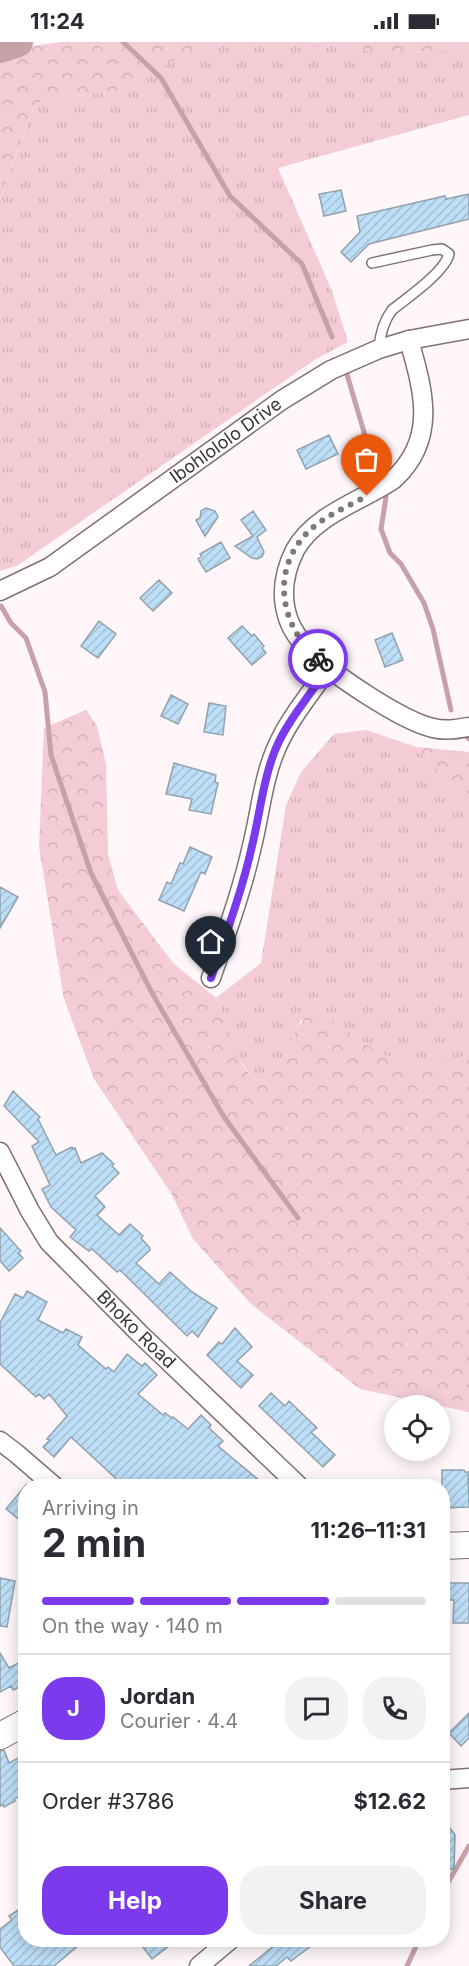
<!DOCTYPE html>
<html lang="en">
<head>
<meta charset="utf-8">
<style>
	:root { --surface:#fff; --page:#f2f2f3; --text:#2b2b33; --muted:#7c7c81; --line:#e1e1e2; --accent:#7c3aed }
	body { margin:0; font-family:Inter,sans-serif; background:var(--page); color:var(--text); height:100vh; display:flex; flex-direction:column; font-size:22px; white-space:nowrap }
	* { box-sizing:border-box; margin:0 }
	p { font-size:20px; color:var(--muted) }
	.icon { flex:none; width:33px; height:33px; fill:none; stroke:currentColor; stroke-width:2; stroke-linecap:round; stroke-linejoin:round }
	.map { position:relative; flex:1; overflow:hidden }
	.panel { position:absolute; left:18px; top:1437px; width:432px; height:468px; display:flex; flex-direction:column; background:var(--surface); border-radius:24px; box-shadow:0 3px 15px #0003 }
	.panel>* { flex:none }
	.fabs { position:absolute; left:384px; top:1353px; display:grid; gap:12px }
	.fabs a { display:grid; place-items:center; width:66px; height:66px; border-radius:50%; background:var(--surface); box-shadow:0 3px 15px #0003; font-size:30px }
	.pin { position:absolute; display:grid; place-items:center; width:51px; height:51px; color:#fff; margin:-62px -26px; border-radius:50% 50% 50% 0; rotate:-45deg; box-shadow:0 0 6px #0007 }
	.pin .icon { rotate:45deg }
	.courier { position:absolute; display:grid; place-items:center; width:60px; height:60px; margin:-30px; border:4px solid #7c3aed; border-radius:50%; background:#fff; color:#222; box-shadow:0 2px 8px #0007 }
	.headline em { font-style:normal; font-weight:700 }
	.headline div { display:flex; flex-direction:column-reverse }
	.headline { display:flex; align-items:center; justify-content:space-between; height:102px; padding:0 24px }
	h1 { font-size:39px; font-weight:700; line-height:45px }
	.bar { display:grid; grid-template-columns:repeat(4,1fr); gap:9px 6px; align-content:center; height:72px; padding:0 24px }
	.bar i { height:8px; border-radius:4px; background:var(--line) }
	.bar .active { background:var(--accent) }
	.bar p { grid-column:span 4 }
	.line { display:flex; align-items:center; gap:15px; padding:0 24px; border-top:2px solid var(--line) }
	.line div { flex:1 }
	.round { display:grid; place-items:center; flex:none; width:63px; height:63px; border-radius:24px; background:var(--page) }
	.cta { display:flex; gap:12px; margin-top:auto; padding:12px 24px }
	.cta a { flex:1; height:69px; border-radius:24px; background:var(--accent); color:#fff; font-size:24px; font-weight:700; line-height:69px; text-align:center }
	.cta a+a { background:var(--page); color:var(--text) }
	.status { display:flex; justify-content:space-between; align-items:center; height:42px; padding:0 30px; background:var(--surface); direction:ltr }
	.status svg { height:16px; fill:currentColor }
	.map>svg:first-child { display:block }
</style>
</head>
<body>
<div class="status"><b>11:24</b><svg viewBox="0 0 49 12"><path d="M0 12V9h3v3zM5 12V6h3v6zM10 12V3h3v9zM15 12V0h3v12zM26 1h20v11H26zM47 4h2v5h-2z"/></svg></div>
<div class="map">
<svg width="469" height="1924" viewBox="0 0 469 1924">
	<defs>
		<pattern id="grass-tufts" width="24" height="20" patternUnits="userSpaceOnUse" patternTransform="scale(1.5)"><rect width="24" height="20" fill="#f4ccd6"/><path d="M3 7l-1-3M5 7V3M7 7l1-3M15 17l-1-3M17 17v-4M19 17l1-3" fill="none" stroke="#d2b0b8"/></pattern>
		<pattern id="forest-crowns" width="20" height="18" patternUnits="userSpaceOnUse" patternTransform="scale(1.5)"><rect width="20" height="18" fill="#f4ccd6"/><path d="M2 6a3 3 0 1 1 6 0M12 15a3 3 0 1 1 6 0" fill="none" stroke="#d2b0b8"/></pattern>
		<pattern id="building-hatch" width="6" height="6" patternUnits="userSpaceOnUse" patternTransform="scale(1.5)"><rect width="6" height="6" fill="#bddef7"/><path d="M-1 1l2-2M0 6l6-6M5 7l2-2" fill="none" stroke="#a3bfd4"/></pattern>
	</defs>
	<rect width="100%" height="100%" fill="#fef6f8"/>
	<!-- grass -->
	<path fill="url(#grass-tufts)" d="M213 0H314L371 9 431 11 443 9 455 0H469V73L278 126 332 249 348 300 316 317 18 523 0 529V158L33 67 42 58 119 49 203 2Z
		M367 688 416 705 469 764V1012L452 1021 419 1024 381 1012 329 976 301 978C290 1001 283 1028 261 1041 234 1024 227 984 216 956L261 921 286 763 301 730 334 692Z"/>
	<!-- forest -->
	<path fill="url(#forest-crowns)" d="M0 0H21L28 5 61 0H213L203 3 119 49 42 58 33 67 0 158Z
		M314 0H455L443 9 431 11 371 9Z
		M86 668 97 684 106 722 108 812 118 848 173 921 216 956 242 1023 251 1034 261 1041C290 1024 286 988 311 972L329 976 381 1012 419 1024 452 1021 469 1012V1370L360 1347 251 1262 193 1197 171 1151 94 1037 64 957 39 805 44 686Z
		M416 705 469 710V764Z"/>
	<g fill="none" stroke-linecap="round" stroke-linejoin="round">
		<!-- stream -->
		<path stroke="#c8a0a9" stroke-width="5" d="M123 0 161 36 230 154 302 222 332 295
			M346 329 374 424
			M386 455 381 487 390 511 401 522 424 561 433 587 451 668
			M1 564 11 581 26 596 45 650 51 713 91 831 152 951 224 1075 298 1176
			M468 696 469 697
			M442 1851 469 1804
			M407 1924 419 1898"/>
		<!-- river -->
		<path stroke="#c8a0a9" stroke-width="30" d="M0 6 18 0"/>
	</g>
	<!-- building -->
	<path fill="url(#building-hatch)" stroke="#93a1ac" stroke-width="1.5" d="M341 148 346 169 324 174 319 152Z
		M469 152V177L369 202 351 220 341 210 360 190 357 174 445 154 446 157Z
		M329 393 338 412 306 427 297 408Z
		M206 466 215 469 218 475 205 494 196 478 200 476 201 469Z
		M253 469 266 488 257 495 264 510 262 515 257 517 252 516 235 504 253 494 241 478Z
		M221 500 230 516 206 530 198 517 202 514 200 512Z
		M159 538 172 551 153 569 140 556Z
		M99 579 116 592 98 616 81 604Z
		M242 584 252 594 254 592 264 604 262 606 266 611 252 623 228 596Z
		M392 591 403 618 385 625 375 598Z
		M171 653 188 662 178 682 161 674Z
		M209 661 226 664 223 693 204 690Z
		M174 721 216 733 215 740 218 741 211 772 189 768 192 757 166 752Z
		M190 805 212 815 205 832 201 830 184 869 159 858 167 840 171 842 180 821 183 822Z
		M0 845 18 855 0 886Z
		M13 1049 40 1075 38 1077 56 1113 72 1105 73 1107 75 1106 81 1121 102 1111 114 1122 112 1124 119 1131 95 1154 105 1165 97 1173 119 1193 130 1182 143 1194 141 1196 150 1206V1208L136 1221 159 1242 170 1230 192 1250 217 1266 198 1295 192 1289 187 1294 120 1228 117 1230 92 1207 89 1209 70 1195 76 1188 51 1165 42 1147 50 1143 32 1104 39 1100 4 1064Z
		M0 1186 21 1209 18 1211 23 1216 9 1229 0 1219Z
		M27 1249 47 1260 38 1278 63 1291 66 1287 82 1295 78 1303 106 1327 108 1325 114 1330 127 1312 142 1324 145 1321 157 1333 138 1352 163 1373 165 1371 172 1376 173 1375 188 1387 201 1373 211 1383 209 1386 223 1399 218 1404 266 1444H124L71 1395 54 1415 43 1405 50 1398 47 1397 67 1374 49 1352 44 1357 39 1352 36 1355 0 1322V1281L15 1252 23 1256Z
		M235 1286 252 1305 237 1319 253 1333 241 1346 207 1313 219 1300 222 1302Z
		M271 1351 285 1364 289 1359 317 1386 311 1390 335 1413 323 1425 259 1364Z
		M442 1428H464L465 1430H468L469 1465 442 1466Z
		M26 1443V1483L6 1467Z
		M0 1536 15 1539 7 1585 0 1584Z
		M442 1541H469V1581H453L454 1558H442Z
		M0 1611 9 1626 26 1617V1642L13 1648 11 1644 0 1650Z
		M469 1671V1696L461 1704 449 1691Z
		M4 1708 9 1721 26 1712V1751L14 1757 15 1759 4 1765 3 1763 0 1764V1709Z
		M442 1775 455 1793 454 1827H442Z
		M26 1863V1898H85L54 1924H14L0 1905V1887L12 1878 9 1874Z
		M150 1898H177L152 1917 142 1904Z
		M281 1898H319L291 1919 287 1915 276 1924H249Z"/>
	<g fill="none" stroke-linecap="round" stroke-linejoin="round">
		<defs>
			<path id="lane" d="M372 221 432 208 442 207 449 212C445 230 407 256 392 268 383 280 380 292 379 307"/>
			<g id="street">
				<path d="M409 298C423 348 438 396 394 437 362 459 315 472 295 508 284 530 280 555 289 579 293 590 301 600 309 609 332 632 402 679 433 686 445 689 457 687 469 685"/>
				<path id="s1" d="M0 549 50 525 282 358 331 328 379 307 409 298 469 287"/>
				<path d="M211 936C226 892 242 849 252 804 260 772 263 737 276 707 288 678 311 651 328 626"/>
				<path id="s2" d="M0 1110 30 1169 49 1200 139 1291 299 1444"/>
				<path d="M0 1399 17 1412 54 1444"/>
				<path d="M442 1738 469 1736"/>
				<path d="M199 1924 230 1898"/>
			</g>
			<path id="secondary" d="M442 1504 469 1503
				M0 1694 26 1680"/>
		</defs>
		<!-- lane casing -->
		<use href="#lane" stroke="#816f73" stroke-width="12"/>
		<!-- street casing -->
		<use href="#street" stroke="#816f73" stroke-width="21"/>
		<!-- secondary casing -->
		<use href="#secondary" stroke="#816f73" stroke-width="28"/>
		<!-- lane -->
		<use href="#lane" stroke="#fff" stroke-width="9"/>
		<!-- street -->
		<use href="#street" stroke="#fff" stroke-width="18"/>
		<!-- secondary -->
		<use href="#secondary" stroke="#fff" stroke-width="26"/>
	</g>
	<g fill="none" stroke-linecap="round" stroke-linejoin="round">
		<!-- done -->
		<path stroke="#7f7779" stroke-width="6" stroke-dasharray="0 10.8" d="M318 617C280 584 270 528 308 490 324 474 347 465 367 454"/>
		<!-- route -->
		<path stroke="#7c3aed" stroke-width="8" d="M211 936C226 892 242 849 252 804 260 772 263 737 276 706 288 678 311 652 328 626L318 617"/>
	</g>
	<g text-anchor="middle" stroke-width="4.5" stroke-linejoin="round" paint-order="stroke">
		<!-- street labels -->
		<g font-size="18" fill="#3a3335" stroke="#fff">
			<text dy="6" stroke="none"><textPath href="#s1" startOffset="272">Ibohlololo Drive</textPath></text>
			<text dy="6" stroke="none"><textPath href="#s2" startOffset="226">Bhoko Road</textPath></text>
		</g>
	</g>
</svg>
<div class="fabs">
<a><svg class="icon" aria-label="locate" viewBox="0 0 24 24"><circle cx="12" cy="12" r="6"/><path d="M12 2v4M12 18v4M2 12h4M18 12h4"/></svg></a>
</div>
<div class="pin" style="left:367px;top:454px;background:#ea580c"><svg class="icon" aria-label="bag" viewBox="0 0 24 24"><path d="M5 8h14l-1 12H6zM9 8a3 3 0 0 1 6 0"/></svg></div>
<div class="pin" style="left:211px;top:936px;background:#1f2937"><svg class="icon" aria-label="home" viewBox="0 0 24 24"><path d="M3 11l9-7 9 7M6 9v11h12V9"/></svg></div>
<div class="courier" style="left:318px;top:617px"><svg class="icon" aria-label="bike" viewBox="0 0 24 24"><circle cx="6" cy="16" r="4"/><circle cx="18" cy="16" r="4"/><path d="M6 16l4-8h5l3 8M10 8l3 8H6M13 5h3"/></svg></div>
<section class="panel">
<div class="headline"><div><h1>2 min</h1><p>Arriving in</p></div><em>11:26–11:31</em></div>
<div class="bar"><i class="active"></i><i class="active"></i><i class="active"></i><i></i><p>On the way · 140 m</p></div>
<div class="line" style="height:108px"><b class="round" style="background:var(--accent);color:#fff">J</b><div><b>Jordan</b><p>Courier · 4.4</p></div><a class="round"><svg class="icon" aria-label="chat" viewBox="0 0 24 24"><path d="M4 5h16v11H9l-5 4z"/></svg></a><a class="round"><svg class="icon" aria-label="phone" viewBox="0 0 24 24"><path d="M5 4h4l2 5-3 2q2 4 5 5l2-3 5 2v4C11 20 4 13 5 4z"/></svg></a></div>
<div class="line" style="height:78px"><div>Order #3786</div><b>$12.62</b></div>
<div class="cta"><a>Help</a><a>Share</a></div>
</section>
</div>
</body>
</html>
